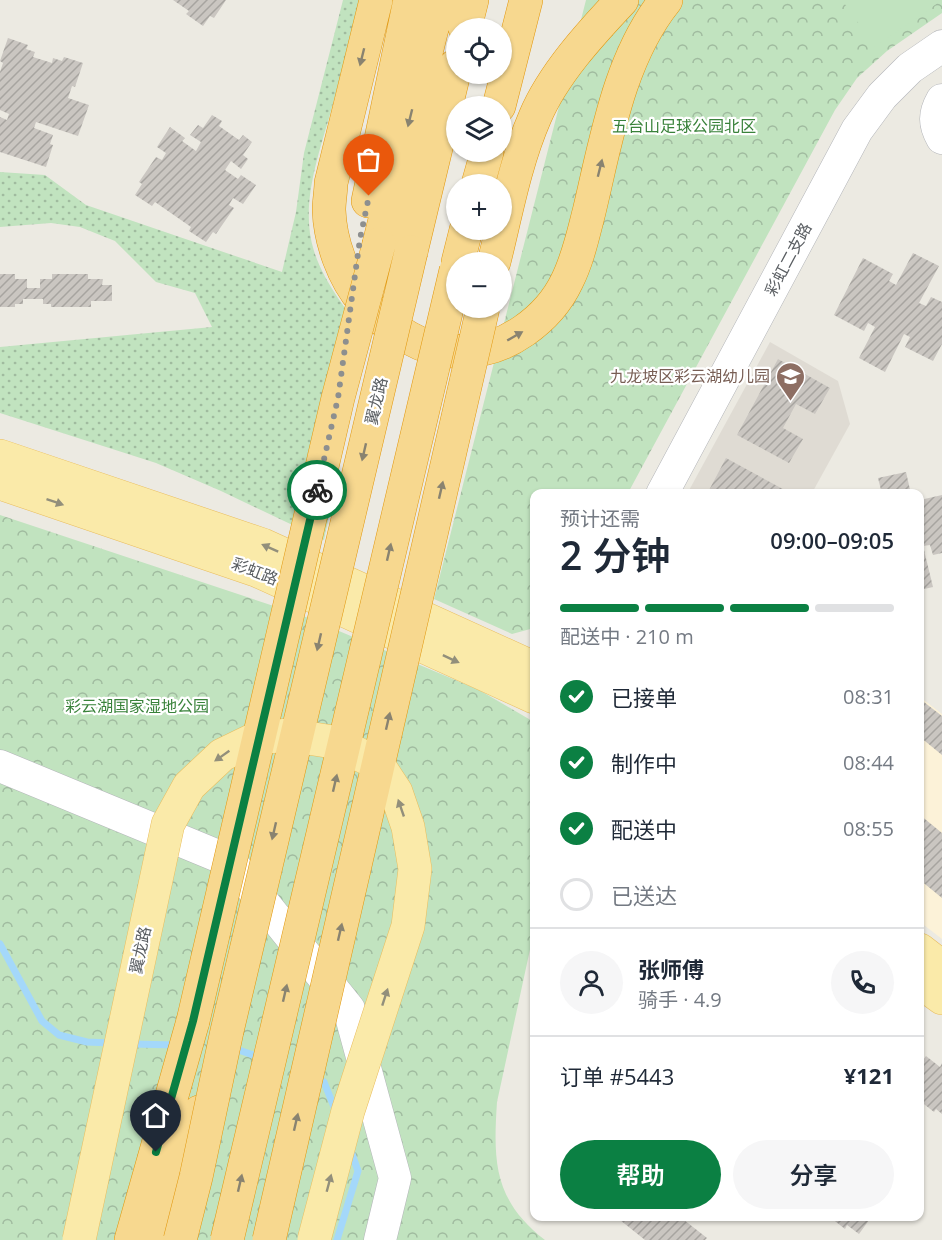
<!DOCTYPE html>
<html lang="zh">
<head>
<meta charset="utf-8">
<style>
	:root { --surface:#fff; --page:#f6f6f7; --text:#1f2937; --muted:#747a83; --line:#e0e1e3; --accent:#0b8043 }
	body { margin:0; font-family:"Open Sans","Noto Sans SC",sans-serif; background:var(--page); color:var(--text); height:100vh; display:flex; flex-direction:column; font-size:22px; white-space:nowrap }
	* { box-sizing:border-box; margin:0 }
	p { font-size:20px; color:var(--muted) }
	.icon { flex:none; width:33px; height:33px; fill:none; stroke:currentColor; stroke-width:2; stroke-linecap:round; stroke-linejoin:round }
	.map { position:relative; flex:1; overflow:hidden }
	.side { position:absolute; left:530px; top:489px; width:394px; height:732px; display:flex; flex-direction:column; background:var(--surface); border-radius:12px; box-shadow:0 2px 4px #0004 }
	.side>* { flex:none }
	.controls { position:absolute; left:446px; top:18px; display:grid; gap:12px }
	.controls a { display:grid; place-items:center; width:66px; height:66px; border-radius:50%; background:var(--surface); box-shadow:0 2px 4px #0004; font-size:30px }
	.pin { position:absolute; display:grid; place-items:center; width:51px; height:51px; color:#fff; margin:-62px -26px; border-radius:50% 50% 50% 0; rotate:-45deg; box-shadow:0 0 6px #0007 }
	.pin .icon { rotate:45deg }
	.courier { position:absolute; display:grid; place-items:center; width:60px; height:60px; margin:-30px; border:4px solid #0b8043; border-radius:50%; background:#fff; color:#222; box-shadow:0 2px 8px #0007 }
	.headline em { font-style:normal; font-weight:600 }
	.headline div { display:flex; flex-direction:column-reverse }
	.headline { display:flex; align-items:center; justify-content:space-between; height:102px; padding:0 30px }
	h1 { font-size:39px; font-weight:600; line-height:45px }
	.bar { display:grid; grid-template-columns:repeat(4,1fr); gap:9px 6px; align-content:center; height:72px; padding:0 30px }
	.bar i { height:8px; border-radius:4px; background:var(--line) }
	.bar .selected { background:var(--accent) }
	.bar p { grid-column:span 4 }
	.line { display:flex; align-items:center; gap:15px; padding:0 30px; border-top:2px solid var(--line) }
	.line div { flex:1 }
	.round { display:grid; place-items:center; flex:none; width:63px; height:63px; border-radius:32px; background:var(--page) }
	ol { padding:0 30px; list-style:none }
	li { display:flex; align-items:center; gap:18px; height:66px }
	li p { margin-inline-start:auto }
	li .icon { padding:6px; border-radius:50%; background:var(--accent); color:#fff; stroke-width:4 }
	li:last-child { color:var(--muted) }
	li i { width:33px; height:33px; border:3px solid var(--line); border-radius:50% }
	.action { display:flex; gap:12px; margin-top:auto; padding:12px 30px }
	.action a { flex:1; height:69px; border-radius:36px; background:var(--accent); color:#fff; font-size:24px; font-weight:600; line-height:69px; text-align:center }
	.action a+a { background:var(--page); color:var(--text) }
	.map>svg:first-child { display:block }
</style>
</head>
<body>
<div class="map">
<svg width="942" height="1240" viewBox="0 0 942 1240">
	<defs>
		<pattern id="grass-dots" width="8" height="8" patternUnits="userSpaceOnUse" patternTransform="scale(1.5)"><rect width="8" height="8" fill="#c1e3bf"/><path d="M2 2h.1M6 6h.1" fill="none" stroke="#a0bb9f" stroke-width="1.8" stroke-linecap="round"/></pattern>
		<pattern id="park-crowns" width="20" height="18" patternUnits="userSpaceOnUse" patternTransform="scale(1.5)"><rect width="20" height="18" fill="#c1e3bf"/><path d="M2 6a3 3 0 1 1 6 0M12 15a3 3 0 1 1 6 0" fill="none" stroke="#a0bb9f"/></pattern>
		<pattern id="building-hatch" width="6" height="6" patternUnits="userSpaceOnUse" patternTransform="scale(1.5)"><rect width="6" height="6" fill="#cac6c1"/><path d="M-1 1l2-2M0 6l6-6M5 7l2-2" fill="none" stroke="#a7a4a0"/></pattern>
	</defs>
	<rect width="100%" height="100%" fill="#eceae2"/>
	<!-- commercial -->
	<path fill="#fcf2d8" d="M920 697 942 714V939L920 922Z"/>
	<!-- education -->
	<path fill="#dfdbd3" d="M770 342 838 381 850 424 812 493 687 494Z"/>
	<!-- grass -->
	<path fill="url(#grass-dots)" d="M343 0H361C351 36 342 71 332 107 320 152 299 204 314 251 324 283 347 310 366 337L324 540 221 491 156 463 0 413V347L212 327 195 293 156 282 115 241 80 227 51 223 0 227V172L45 175 86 205 282 272 296 212 304 153Z"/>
	<!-- park -->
	<path fill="url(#park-crowns)" d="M586 0H942V13L887 51 857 78 835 110 628 493 534 494V628L512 634 434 599Z
		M0 515 301 615 479 690 534 722V931L497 1102C493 1163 494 1200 545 1240H0Z"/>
	<!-- pitch -->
	<path fill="#c1e3bf" d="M842 0H942L875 47Z"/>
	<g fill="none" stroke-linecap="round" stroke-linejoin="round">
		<!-- stream -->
		<path stroke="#a4d8fa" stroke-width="7" d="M0 944 42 1021 59 1035 87 1042 111 1043
			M131 1044 177 1045
			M233 1048 262 1058
			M315 1078 324 1082 336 1112
			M337 1240 358 1171 351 1151"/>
	</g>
	<!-- building -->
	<path fill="url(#building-hatch)" d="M173 0H226L214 18 210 16 203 26 186 14 189 11Z
		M8 38 28 45 26 49 35 52 33 57 52 63 53 58 62 61 64 57 83 63 75 87 72 86 68 98 89 105 78 136 36 122 34 128 53 135 50 144 53 145 46 167 0 152V117L7 120 9 114 0 110V72L3 63 0 61Z
		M212 115 222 121 219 126 239 140 243 135 252 142 243 155 248 159 241 169 231 161 225 170 238 179 241 175 256 185 243 204 233 198 229 205 234 208 216 234 213 232 206 242 189 231 191 227 155 202 152 206 135 195 142 184 139 182 156 157 162 160 166 153 157 147 170 127 185 138 182 141 196 151 201 142 190 135 198 125 203 128Z
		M913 253 939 266 919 303 926 306 931 297 942 302V344L933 361 905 347 910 337 904 334 885 372 859 358 875 327 868 323 864 331 834 315 863 258 893 274 889 281 896 285Z
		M0 274H15V279H27V288H40V279H52V274H88V279H103L102 285H112V301H91V307H51V304H43V299H23V304H15V307H0Z
		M778 359 830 388 815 414 796 404 783 428 803 439 789 463 737 435Z
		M726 458 792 494H707Z
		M906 472 911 494H882L878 478Z
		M942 495V553L933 555 930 545 923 546 933 587 920 590V512L922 511 920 500Z
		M920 699 942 716V755L920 737Z
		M920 815 942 833V898L920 880Z
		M926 1056 940 1067 942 1063V1114L936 1109 934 1112 920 1101V1057L923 1060Z
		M615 1216H679L707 1238 705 1240H645Z
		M823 1216H872L859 1234 847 1225 845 1229 831 1218 829 1221Z"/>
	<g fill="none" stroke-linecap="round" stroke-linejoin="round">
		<defs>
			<path id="minor" d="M942 100C934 114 934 124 942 138
				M662 494 857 130 882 96 910 68 942 46
				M0 766 230 861 349 1009 395 1178 380 1240"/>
			<path id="major" d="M0 456 263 545 534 668
				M0 483 258 571 534 697
				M920 950 942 967
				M920 982 942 998"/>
			<path id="highway" d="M376 0 331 183C331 191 329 201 329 210 330 241 343 278 364 302 383 323 412 344 440 350 447 352 456 351 463 351 505 352 549 319 567 281 578 259 583 235 589 212 606 141 619 58 666 0
				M465 28 472 0
				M499 106 526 0
				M478 184 487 152
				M368 201 410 0
				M379 244 439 0
				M411 252 456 65
				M458 262 466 230
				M494 262C506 214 515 163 535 117 553 74 591 33 622 0
				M131 1240 193 1021
				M159 1240 175 1179 199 1112"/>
		</defs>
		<!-- minor casing -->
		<use href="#minor" stroke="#b3b5b9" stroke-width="33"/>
		<!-- major casing -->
		<use href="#major" stroke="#e9bd5e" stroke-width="34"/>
		<!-- highway casing -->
		<use href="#highway" stroke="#e2970d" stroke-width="34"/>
		<!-- minor -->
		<use href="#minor" stroke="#fff" stroke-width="32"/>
		<!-- major -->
		<use href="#major" stroke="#faeaa9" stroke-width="33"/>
		<!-- highway -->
		<use href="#highway" stroke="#f7d88f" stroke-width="33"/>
		<defs>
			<path id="major-bridge" d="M79 1240 168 824 189 786 222 755 257 738 289 735 333 742 377 763 396 792 408 827 415 869 408 926 348 1111 314 1240"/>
			<path id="highway-bridge" d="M193 1021 338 398 379 244
				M180 1240 196 1177 227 1031 411 252
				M227 1240 456 270
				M269 1240 483 308"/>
		</defs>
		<!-- major-bridge casing -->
		<use href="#major-bridge" stroke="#e9bd5e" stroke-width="34" stroke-linecap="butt"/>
		<!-- highway-bridge casing -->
		<use href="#highway-bridge" stroke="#e2970d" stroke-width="34" stroke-linecap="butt"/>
		<!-- major-bridge -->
		<use href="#major-bridge" stroke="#faeaa9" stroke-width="33"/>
		<!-- highway-bridge -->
		<use href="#highway-bridge" stroke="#f7d88f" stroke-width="33"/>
	</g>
	<!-- one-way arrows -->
	<defs><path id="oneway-solid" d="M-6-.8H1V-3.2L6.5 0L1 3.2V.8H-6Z" transform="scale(1.5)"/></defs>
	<g fill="#898370">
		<use href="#oneway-solid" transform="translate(362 57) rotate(104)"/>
		<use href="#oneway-solid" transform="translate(410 118) rotate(104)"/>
		<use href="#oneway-solid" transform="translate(600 168) rotate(-76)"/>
		<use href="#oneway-solid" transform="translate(515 336) rotate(-30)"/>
		<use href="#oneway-solid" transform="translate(364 452) rotate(103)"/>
		<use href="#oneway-solid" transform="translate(441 490) rotate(-77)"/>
		<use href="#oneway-solid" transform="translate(389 552) rotate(-77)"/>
		<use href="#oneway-solid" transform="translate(319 642) rotate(103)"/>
		<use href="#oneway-solid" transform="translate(388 721) rotate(-77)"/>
		<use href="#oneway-solid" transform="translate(335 783) rotate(-77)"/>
		<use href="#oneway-solid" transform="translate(274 831) rotate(103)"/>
		<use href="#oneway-solid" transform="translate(340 932) rotate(-77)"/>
		<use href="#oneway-solid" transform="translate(285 993) rotate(-77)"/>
		<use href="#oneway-solid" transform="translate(296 1122) rotate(-77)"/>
		<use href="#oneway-solid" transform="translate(240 1183) rotate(-77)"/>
	</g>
	<g fill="#928f7b">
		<use href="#oneway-solid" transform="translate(55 502) rotate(19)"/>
		<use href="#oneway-solid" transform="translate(270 548) rotate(-156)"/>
		<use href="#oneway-solid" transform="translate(451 659) rotate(25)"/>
		<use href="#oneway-solid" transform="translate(222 756) rotate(145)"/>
		<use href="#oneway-solid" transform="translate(401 808) rotate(-109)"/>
		<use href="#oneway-solid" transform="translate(385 997) rotate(-72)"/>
		<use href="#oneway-solid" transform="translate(329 1183) rotate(-75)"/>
	</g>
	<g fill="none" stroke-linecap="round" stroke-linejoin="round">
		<!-- done -->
		<path stroke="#8d8f8f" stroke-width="6" stroke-dasharray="0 10.8" d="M317 490 338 398 360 239 369 196"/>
		<!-- route -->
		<path stroke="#0b8043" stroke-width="8" d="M156 1152 193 1021 317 490"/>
	</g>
	<!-- icons -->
	<defs>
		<symbol id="school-pin" viewBox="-11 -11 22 30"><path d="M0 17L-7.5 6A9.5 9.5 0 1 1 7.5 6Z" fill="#8d6e63" stroke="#fff"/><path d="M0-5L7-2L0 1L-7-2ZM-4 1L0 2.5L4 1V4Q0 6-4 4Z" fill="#fff"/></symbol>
	</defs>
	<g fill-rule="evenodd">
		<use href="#school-pin" x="774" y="360" width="33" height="45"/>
	</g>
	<g text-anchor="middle" stroke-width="4.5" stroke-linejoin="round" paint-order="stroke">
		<!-- park labels -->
		<g font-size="16" fill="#39823a" stroke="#fff">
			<text x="684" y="132">五台山足球公园北区</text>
			<text x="137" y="712">彩云湖国家湿地公园</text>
		</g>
		<!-- street labels -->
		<g font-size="16" fill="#5a5e62" stroke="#fff">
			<text transform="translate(788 259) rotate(-62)" y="6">彩虹二支路</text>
			<text transform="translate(376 401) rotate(-77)" y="6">翼龙路</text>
			<text transform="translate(255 571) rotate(21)" y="6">彩虹路</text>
			<text transform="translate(140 950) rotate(-78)" y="6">翼龙路</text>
		</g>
		<!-- education labels -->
		<g font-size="16" fill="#785e54" stroke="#fff" text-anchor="end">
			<text x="770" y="382">九龙坡区彩云湖幼儿园</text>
		</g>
	</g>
</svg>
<div class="controls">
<a><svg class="icon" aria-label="locate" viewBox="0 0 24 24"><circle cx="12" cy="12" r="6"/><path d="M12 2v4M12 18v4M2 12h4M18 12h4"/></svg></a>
<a><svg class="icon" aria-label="layers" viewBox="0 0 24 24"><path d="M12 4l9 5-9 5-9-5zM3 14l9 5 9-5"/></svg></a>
<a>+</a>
<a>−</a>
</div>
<div class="pin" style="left:369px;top:196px;background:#ea580c"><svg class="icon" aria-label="bag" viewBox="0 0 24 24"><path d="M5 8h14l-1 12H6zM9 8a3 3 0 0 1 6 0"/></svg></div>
<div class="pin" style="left:156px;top:1152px;background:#1f2937"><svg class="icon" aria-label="home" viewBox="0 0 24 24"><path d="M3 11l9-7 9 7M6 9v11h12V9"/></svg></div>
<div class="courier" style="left:317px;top:490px"><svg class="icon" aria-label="bike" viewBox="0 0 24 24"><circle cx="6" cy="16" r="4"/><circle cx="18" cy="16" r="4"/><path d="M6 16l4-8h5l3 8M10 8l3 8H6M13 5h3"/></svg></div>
<section class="side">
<div class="headline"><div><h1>2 分钟</h1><p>预计还需</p></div><em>09:00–09:05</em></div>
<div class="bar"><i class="selected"></i><i class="selected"></i><i class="selected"></i><i></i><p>配送中 · 210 m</p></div>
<ol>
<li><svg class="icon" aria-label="check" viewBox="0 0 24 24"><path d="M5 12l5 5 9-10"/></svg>已接单<p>08:31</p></li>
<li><svg class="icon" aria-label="check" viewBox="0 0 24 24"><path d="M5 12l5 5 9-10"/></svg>制作中<p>08:44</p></li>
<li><svg class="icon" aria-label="check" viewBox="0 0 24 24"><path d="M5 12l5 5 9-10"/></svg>配送中<p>08:55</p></li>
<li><i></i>已送达</li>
</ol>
<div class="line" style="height:108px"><a class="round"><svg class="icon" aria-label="person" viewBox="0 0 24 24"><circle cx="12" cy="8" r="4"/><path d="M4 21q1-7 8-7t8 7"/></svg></a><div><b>张师傅</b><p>骑手 · 4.9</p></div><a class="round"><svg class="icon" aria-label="phone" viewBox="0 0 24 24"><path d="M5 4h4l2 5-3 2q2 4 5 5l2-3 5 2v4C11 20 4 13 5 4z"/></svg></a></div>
<div class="line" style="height:78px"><div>订单 #5443</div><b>¥121</b></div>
<div class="action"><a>帮助</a><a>分享</a></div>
</section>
</div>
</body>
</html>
